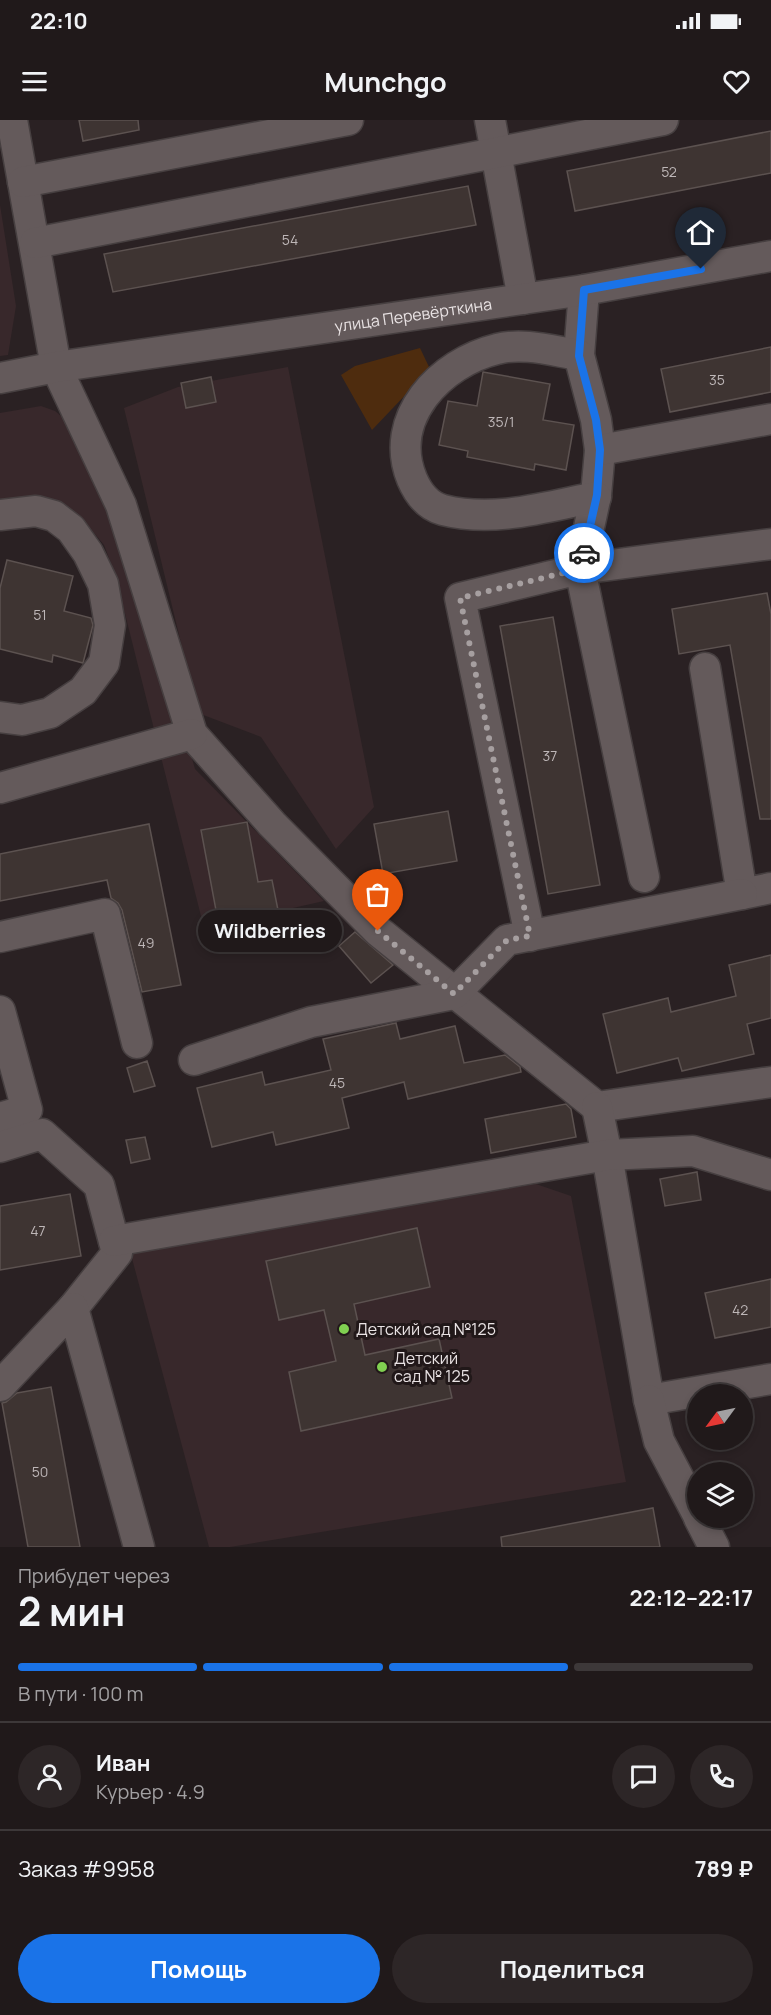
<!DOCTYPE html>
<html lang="ru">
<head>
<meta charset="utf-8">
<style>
	:root { --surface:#20191a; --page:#2d2627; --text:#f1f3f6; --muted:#a2a0a2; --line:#3d3839; --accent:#1a73e8 }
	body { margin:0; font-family:Manrope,sans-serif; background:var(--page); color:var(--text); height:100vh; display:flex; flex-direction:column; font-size:22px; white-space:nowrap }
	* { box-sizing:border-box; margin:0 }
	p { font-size:20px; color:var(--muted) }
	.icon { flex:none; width:33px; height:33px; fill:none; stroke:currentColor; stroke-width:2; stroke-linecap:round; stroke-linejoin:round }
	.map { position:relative; height:1427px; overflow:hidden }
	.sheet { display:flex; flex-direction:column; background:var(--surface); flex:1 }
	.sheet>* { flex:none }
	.needle { width:39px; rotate:237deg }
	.fabs { position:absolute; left:687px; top:1264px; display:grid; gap:12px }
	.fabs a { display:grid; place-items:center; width:66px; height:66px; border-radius:50%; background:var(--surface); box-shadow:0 3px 9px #0003,0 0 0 2px var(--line); font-size:30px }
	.pin { position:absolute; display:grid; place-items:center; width:51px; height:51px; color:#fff; margin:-62px -26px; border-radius:50% 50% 50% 0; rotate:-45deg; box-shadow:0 0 6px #0007 }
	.pin .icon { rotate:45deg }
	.courier { position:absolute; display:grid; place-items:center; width:60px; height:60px; margin:-30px; border:4px solid #1a73e8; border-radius:50%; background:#fff; color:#222; box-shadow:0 2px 8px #0007 }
	.bubble { position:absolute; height:42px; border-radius:21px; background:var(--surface); box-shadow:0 3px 9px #0003,0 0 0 2px var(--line); font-size:20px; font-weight:700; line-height:42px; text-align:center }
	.summary em { font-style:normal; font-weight:700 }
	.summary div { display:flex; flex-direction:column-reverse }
	.summary { display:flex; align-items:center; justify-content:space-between; height:102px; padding:0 18px }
	h1 { font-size:39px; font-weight:700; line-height:45px }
	.bar { display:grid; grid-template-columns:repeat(4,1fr); gap:9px 6px; align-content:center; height:72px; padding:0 18px }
	.bar i { height:8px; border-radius:4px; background:var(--line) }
	.bar .on { background:var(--accent) }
	.bar p { grid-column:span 4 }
	.line { display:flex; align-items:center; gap:15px; padding:0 18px; border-top:2px solid var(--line) }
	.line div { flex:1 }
	.round { display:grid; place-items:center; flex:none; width:63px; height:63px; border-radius:32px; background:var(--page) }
	.cta { display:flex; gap:12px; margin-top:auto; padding:12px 18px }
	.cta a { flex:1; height:69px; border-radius:36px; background:var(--accent); color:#fff; font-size:24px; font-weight:700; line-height:69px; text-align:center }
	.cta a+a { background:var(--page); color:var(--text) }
	.status { display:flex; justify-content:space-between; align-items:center; height:42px; padding:0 30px; background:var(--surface); direction:ltr }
	.status svg { height:16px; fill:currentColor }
	header { display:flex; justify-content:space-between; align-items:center; height:78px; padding:0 18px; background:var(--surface); font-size:27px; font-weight:700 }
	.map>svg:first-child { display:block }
</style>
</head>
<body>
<div class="status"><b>22:10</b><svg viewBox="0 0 49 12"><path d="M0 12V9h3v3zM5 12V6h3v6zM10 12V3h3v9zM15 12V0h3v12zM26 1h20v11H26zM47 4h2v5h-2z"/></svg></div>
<header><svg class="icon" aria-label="menu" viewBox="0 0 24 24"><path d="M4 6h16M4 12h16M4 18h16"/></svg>Munchgo<svg class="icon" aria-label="heart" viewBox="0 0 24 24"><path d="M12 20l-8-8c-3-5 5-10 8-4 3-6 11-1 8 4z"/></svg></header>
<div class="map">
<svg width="771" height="1427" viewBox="0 0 771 1427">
	<rect width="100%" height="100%" fill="#2a2123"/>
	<!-- built -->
	<path fill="#38282b" d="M0 85 16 186 8 235 0 236Z
		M288 247 374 687 336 729 261 617 198 593 124 288 178 267Z
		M41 286 55 291 67 301 91 344 168 555 195 649 324 781 204 808 115 454 104 425 83 400 52 385H0V293Z
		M536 1064 571 1076 626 1362 230 1427H209L130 1131Z"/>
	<!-- green -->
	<path fill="#4e2c0e" d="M420 228 430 249 372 310 341 255 355 246Z"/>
	<!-- building -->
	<path fill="#3e3432" stroke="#5c5250" stroke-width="1.5" d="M79 0H138L139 10 83 21Z
		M771 11V53L575 91 567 51Z
		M468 66 476 105 113 172 104 134Z
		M771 227V272L670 292 661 249Z
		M483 252 550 264 543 300 574 305 566 350 535 344 534 350 467 337 468 331 439 325 448 281 477 286Z
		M211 257 216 282 186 288 181 263Z
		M7 440 73 456 64 491 91 498 93 505 83 543 53 535 52 542 0 529V468Z
		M767 473 771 494V699H760L730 525 679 534 672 489Z
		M553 497 600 765 548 774 500 506Z
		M448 691 457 741 383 754 374 704Z
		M247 702 258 762 272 760 278 790 218 801 201 710Z
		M149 704 181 865 142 872 122 790 118 783 111 778 107 760 0 781V734Z
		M355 812 393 845 371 863 339 826Z
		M771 835V898L747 904 754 934 682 951 678 938 617 953 603 894 668 878 671 892 736 876 729 845Z
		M396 903 400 919 455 906 464 943 505 935 520 947 521 952 408 979 404 962 342 978 349 1008 276 1025 273 1012 212 1027 197 968 262 952 265 965 331 950 323 919Z
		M147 941 155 966 134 972 127 948Z
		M566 984 571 989 576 1017 491 1033 485 999Z
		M145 1017 150 1039 131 1043 126 1020Z
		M697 1052 701 1080 665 1086 660 1059Z
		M70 1074 81 1136 0 1150V1086Z
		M417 1108 430 1167 354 1184 365 1235 439 1219 452 1278 301 1311 289 1252 336 1241 324 1190 279 1200 266 1141Z
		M771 1159V1207L715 1218 705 1173Z
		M51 1267 80 1427H28L2 1283 6 1282 17 1273Z
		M653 1388 660 1427H502L501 1417Z"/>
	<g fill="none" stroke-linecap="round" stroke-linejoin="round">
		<defs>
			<g id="minor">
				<path d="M12 0 56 247 121 385 192 614 272 704 378 811 597 987 771 962"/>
				<path d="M490 0 523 179"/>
				<path d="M23 62 348 0"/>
				<path d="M35 123 663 0"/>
				<path d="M584 170 579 235 596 300 600 330 596 375 580 449 771 424"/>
				<path d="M579 235C553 231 523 222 497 229 440 243 387 298 412 359 418 373 428 386 443 390 494 403 546 387 596 377"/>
				<path id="s1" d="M0 258 56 247 584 170 771 136"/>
				<path d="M600 330 771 299"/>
				<path d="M0 395 36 391 54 396 71 409 88 433 103 464 110 505 104 543 83 571 50 593 22 600 0 597"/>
				<path d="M705 548 742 774 771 768"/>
				<path d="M0 668 192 614"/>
				<path d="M530 816 460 478 580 449 644 757"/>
				<path d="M0 817 105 794 137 923"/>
				<path d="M0 891 27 990 0 998"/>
				<path d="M194 940 311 902 454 874 507 820 742 774"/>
				<path d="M597 987 607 1035 649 1280 771 1259"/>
				<path d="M0 1027 42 1014 99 1065 117 1133 73 1188"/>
				<path d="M114 1121 607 1035 693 1031 771 1055"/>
				<path d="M0 1266 73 1188 139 1427"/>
				<path d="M649 1280 659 1321 698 1395"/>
				<path d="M699 1398 714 1427"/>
			</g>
		</defs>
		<!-- minor casing -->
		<use href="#minor" stroke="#463f40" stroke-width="33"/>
		<!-- minor -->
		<use href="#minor" stroke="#645a5b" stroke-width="30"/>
	</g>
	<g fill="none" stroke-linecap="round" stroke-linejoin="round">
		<!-- done -->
		<path stroke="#a69fa0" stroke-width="6" stroke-dasharray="0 10.8" d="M378 811 454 874 507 820 530 816 460 478 580 449 584 433"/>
		<!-- route -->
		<path stroke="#1a73e8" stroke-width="8" d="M584 433 597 375 600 330 596 300 579 236 584 170 701 149"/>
	</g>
	<!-- markers -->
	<g fill="#80d051" stroke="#211819" stroke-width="2">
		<circle cx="344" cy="1209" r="6"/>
		<circle cx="382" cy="1247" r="6"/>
	</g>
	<g text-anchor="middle" stroke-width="6" stroke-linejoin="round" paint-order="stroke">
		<!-- number labels -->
		<g font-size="14" fill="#beb7b8">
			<text x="669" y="57">52</text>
			<text x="290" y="125">54</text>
			<text x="717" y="265">35</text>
			<text x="501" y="307">35/1</text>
			<text x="40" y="500">51</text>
			<text x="550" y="641">37</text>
			<text x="146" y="828">49</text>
			<text x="337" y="968">45</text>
			<text x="38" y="1116">47</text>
			<text x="740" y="1195">42</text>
			<text x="40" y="1357">50</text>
		</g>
		<!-- street labels -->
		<g font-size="16" fill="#e9e3e4" stroke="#211819">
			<text dy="6" stroke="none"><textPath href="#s1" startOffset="418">улица Перевёрткина</textPath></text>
		</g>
		<!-- poi labels -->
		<g font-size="16" fill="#e9e3e4" stroke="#211819" text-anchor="start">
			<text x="356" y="1215">Детский сад №125</text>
			<text x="394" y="1244">Детский<tspan x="394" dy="18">сад № 125</tspan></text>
		</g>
	</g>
</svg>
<div class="fabs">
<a><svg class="needle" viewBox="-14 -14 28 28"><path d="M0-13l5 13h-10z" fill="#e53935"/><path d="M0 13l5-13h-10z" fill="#a2a0a2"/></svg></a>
<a><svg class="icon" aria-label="layers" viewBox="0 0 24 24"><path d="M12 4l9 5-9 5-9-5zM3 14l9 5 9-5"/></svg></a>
</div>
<div class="pin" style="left:378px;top:811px;background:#ea580c"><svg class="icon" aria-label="bag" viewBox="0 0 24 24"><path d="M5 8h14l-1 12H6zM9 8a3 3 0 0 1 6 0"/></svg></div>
<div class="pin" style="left:701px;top:149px;background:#1f2937"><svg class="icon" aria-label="home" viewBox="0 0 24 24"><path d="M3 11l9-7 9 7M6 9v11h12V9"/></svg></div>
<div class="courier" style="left:584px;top:433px"><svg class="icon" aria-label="car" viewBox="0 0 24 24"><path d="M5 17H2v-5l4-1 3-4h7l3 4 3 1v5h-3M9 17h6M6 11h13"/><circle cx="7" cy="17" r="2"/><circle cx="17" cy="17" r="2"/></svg></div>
<div class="bubble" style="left:198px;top:790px;width:144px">Wildberries</div>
</div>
<section class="sheet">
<div class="summary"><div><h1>2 мин</h1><p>Прибудет через</p></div><em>22:12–22:17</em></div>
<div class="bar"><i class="on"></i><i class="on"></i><i class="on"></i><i></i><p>В пути · 100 m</p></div>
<div class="line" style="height:108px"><a class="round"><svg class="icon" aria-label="person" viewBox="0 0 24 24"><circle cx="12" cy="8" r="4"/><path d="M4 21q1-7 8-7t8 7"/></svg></a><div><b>Иван</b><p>Курьер · 4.9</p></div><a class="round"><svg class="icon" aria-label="chat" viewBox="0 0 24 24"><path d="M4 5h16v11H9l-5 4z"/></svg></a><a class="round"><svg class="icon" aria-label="phone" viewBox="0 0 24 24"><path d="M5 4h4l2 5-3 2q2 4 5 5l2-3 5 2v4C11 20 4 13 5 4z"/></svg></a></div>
<div class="line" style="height:78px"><div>Заказ #9958</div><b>789 ₽</b></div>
<div class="cta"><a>Помощь</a><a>Поделиться</a></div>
</section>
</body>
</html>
